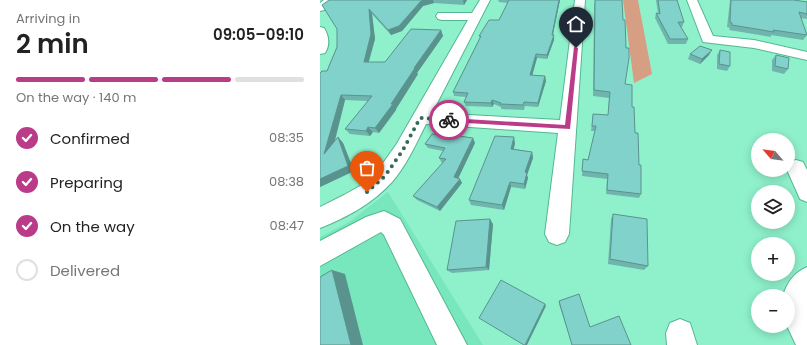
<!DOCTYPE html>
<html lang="en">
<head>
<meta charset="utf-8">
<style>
	:root { --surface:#fff; --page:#f2f2f2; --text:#222; --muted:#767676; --line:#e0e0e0; --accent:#ba3b88 }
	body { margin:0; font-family:Poppins,sans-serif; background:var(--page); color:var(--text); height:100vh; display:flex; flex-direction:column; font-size:15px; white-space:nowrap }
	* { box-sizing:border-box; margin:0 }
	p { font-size:13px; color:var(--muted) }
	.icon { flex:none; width:22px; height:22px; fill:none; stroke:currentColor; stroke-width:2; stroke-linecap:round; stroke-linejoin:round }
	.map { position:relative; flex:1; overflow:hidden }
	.details { display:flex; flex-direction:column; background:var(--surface); width:320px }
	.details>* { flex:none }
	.needle { width:26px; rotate:298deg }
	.buttons { position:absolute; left:431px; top:133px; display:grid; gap:8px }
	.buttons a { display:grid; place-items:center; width:44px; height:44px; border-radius:50%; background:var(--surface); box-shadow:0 2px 10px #0003; font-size:20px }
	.pin { position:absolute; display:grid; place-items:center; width:34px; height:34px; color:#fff; margin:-41px -17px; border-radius:50% 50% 50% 0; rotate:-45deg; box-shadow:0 0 4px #0007 }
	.pin .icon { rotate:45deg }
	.courier { position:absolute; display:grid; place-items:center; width:40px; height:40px; margin:-20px; border:3px solid #ba3b88; border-radius:50%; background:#fff; color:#222; box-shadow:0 1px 5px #0007 }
	.head em { font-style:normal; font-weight:600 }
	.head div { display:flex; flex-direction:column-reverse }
	.head { display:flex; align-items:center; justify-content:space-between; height:68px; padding:0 16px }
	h1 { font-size:26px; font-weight:600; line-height:30px }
	.bar { display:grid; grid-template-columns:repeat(4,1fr); gap:6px 4px; align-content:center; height:48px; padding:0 16px }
	.bar i { height:5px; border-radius:3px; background:var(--line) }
	.bar .on { background:var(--accent) }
	.bar p { grid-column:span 4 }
	ol { padding:0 16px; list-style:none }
	li { display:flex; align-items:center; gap:12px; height:44px }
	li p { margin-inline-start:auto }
	li .icon { padding:4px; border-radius:50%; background:var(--accent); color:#fff; stroke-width:4 }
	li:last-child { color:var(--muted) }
	li i { width:22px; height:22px; border:2px solid var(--line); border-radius:50% }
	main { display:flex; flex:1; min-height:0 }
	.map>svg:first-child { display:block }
</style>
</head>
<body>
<main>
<section class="details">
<div class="head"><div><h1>2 min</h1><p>Arriving in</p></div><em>09:05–09:10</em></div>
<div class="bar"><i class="on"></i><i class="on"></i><i class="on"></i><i></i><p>On the way · 140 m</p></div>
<ol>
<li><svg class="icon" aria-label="check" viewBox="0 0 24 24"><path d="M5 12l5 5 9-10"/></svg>Confirmed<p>08:35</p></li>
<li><svg class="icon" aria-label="check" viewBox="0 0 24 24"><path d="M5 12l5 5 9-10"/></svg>Preparing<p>08:38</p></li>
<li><svg class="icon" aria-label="check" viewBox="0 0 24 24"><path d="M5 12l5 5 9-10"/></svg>On the way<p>08:47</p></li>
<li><i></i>Delivered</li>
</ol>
</section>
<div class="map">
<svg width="487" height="345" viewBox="0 0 487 345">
	<rect width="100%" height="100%" fill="#8ff1cb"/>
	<!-- built -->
	<path fill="#79e7be" d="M68 192 163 345H0V237L29 222Z"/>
	<!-- green -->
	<path fill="#d69f83" d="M303 0H318L332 74 314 83Z"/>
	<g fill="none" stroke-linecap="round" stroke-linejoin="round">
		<defs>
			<path id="minor" d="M4 0H16L4 10 0 11V3Z
				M160 0H170L112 113 240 120 255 0H265L249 234 245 242 237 245 229 242 225 234 238 133 106 124C96 144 86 166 72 182 53 203 26 218 0 228V207L24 195 40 186 58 170 76 145 148 20H122L118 19 116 16 118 13H152Z
				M367 0H377L393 36 434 40 487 52V60L434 48 383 42Z
				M0 27 4 28C9 36 10 45 5 53L0 54Z
				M476 160 483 162 487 170V202L480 199 467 170 469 162Z
				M64 211 80 219 147 345H117L64 235 61 232 0 266V241L46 217Z
				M487 267V345H476L467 326 468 296H463C467 282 474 273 487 267Z
				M360 319 370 323 377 345H347L346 333 350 323Z"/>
		</defs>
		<!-- minor casing -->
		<use href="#minor" stroke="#53b793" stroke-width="2"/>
		<!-- minor -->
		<use href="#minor" fill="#fff" fill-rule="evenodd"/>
	</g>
	<!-- wall -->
	<path fill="#6fb5ae" d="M9 0H147L144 5 114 3 103 6 82 31 71 35 52 14 55 39 49 62H65L121 30 123 36 97 73 98 74 76 109V110L59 133 53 132 50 136 30 134 25 129 48 101 25 100 15 141 18 137 23 143 34 171 0 187 7 71 17 47V29Z
		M178 0H240L233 35H234V40L227 59 217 58 212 75 225 76 226 81 218 107 205 106 204 110 181 109V107L174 104 172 107 146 106 144 102 146 97 134 96 133 92 160 38 159 36 179 20 188 3 179 2Z
		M275 0 305 84 312 107 319 165 321 194 319 198 286 194 287 179 262 176 263 159 268 160 275 131H271L273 114 288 115 289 98 273 96 274 7Z
		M336 0H357L364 22 362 27H361L368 39 366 44H348L335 18 336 13 338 14Z
		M410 0H474L487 2V19L480 18 487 35 483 40 451 35V37L409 30 410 28 407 27Z
		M400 50 410 66 407 71 397 69V55Z
		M370 54 389 55 380 64 368 59Z
		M456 55 468 69 464 74 452 71V60Z
		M155 143 138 178 142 183 120 211 97 200 93 196 123 163H122L119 158 123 151 108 148 105 144Z
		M195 143 194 149 212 152 213 158 207 175 208 178 205 189 191 187 184 210 151 205 149 200Z
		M293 214 328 266 324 270 288 264 291 219Z
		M173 224 169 270 132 273 127 270Z
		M239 301 270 327 311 345H252L239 304Z"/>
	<!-- shaded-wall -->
	<path fill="#5a938d" d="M105 0H113L114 3 103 6 82 31 71 35 68 30 101 1Z
		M143 0H147L144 5Z
		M239 0H240L232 39V35Z
		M49 9 52 14 55 39 47 67 44 62Z
		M121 30 123 36 97 73 98 74 76 109V110L59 133 55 128 71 104 94 68Z
		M234 35V40L227 59V55Z
		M392 50 389 55 380 64 382 59Z
		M216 54 217 58 211 80 210 75Z
		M225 76 226 81 218 107V103Z
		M21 95 25 100 10 159 4 154Z
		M172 100 174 104 172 107 171 103Z
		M48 127 53 132 50 136 46 131Z
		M18 137 23 143 34 171 0 187V179Z
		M194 137 195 143 192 155 191 149Z
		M153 138 155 143 137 181 134 177Z
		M212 152 213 158 207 175 208 178 205 189 204 184 205 172Z
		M140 179 142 183 120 211 117 207Z
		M190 182 191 187 184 210 182 205Z
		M170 219 173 224 169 270 166 267Z
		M12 270 25 274 43 345H31Z
		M225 304 226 306 207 345H205Z"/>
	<!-- building -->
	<path fill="#81d2ca" stroke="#5a938d" d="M9 0H105L101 1 79 26 68 30 49 9 51 34 44 62H65L91 29 121 30 94 68H95L71 104H73L55 128 48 127 46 131 25 129 52 96 21 95 4 154 18 137 28 166 0 179V73L2 71H7L17 47V29L2 5Z
		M189 0H239L232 35H234L227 55 216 54 210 75 225 76 218 103 204 102 203 105 180 104 181 103 172 100 171 103 144 102 148 93 133 92 161 36H159L169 20H179Z
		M275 0H302L303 20H305L306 48H309V58L305 84 312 85V107H314L315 133H318L319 165H321V194L287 190 288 174 262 171 263 159 268 160 276 126H272L273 114 288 115 290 92 274 90Z
		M338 0H357L364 22H358L368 39H350L336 13 340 14Z
		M411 0H474L487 2V14L479 12 487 35 453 30 454 32 412 25V23L410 22Z
		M380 46 392 50 382 59 370 54Z
		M400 50 410 52V66L399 64Z
		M456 55 469 58 468 69 455 66Z
		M112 134 131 137 132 135 153 138 134 177 140 179 117 207 93 196 126 159 119 158 125 148 105 144Z
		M175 136 194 137 191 149 212 152 205 172 207 173 204 184 190 182 182 205 149 200Z
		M293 214 327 219 328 266 290 259Z
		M170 219 166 267 127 270 136 221Z
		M12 270 31 345H0V277Z
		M181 280 225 304 205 345H204L159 318Z
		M259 294 270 327 299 316 311 345H252L239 301Z"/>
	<!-- route -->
	<path fill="#ba3b88" d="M254 47 258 48 250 129 129 122 127 120 129 118 245 125Z"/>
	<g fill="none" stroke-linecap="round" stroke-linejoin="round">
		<!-- done -->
		<path stroke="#346b57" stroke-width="4" stroke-dasharray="0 7.2" d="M47 192 65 176 83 150 100 118 129 120"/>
	</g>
</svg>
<div class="buttons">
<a><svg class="needle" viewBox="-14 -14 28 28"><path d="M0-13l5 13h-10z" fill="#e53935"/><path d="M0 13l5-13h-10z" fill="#767676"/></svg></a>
<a><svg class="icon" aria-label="layers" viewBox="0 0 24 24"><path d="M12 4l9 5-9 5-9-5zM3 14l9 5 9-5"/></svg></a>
<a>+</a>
<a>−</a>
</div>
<div class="pin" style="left:47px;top:192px;background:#ea580c"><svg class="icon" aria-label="bag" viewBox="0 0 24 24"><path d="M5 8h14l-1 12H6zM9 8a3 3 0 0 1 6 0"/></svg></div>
<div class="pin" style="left:256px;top:48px;background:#1f2937"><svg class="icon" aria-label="home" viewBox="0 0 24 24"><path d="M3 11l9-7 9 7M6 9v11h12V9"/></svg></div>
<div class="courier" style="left:129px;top:120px"><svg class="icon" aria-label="bike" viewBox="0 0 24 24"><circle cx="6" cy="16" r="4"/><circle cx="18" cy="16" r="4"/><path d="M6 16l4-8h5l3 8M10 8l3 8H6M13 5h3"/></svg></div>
</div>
</main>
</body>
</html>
